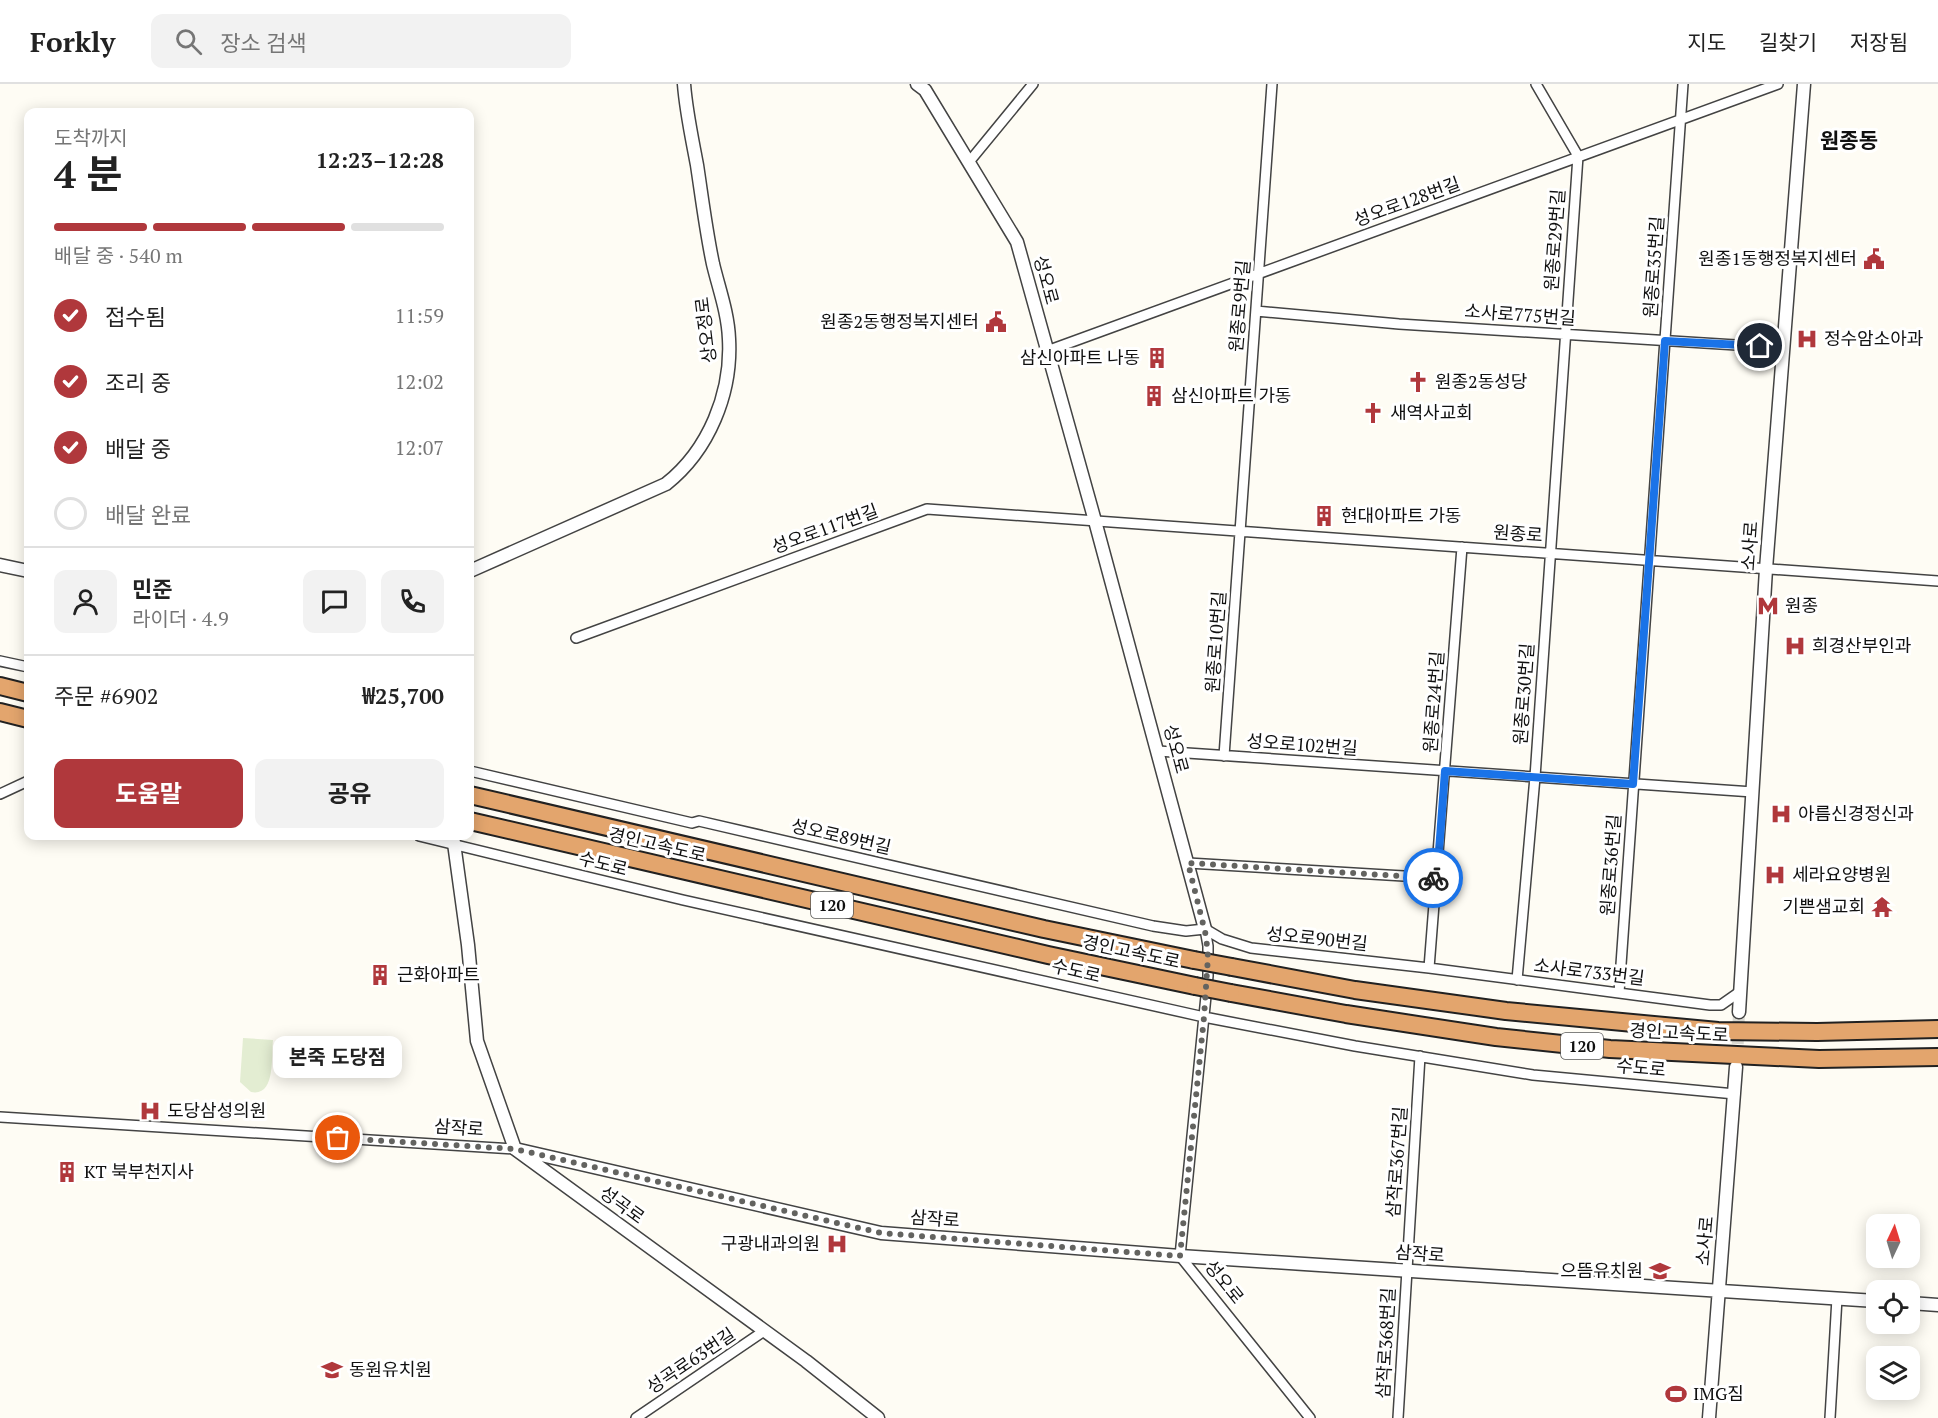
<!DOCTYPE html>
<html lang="ko">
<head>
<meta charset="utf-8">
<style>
	:root { --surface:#fff; --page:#f2f2f2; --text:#222; --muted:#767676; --line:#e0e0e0; --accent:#b0383c }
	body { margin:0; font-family:"PT Serif","Noto Sans KR",serif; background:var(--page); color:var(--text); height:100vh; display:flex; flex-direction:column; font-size:22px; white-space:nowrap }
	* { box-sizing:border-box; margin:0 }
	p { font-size:20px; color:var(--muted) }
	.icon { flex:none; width:33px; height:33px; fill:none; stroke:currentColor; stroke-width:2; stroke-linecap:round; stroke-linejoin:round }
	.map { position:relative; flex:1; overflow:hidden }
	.panel { position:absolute; left:24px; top:24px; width:450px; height:732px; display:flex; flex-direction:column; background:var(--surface); border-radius:12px; box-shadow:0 3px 15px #0003 }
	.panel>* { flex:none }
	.needle { width:39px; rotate:4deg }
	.tools { position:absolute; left:1866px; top:1130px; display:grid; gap:12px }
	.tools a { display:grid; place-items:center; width:54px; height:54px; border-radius:12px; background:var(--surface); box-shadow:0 3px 15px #0003; font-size:30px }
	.pin { position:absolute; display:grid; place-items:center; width:51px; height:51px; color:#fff; margin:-26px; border:3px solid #fff; border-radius:50%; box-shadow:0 2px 6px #0007 }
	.courier { position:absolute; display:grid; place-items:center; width:60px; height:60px; margin:-30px; border:4px solid #1a73e8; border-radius:50%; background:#fff; color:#222; box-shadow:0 2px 8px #0007 }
	.bubble { position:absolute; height:42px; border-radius:12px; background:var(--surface); box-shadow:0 3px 15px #0003; font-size:20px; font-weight:700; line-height:42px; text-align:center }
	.headline em { font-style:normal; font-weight:700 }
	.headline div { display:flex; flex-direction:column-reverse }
	.headline { display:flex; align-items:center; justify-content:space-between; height:102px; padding:0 30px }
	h1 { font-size:39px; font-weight:700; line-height:45px }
	.bar { display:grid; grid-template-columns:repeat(4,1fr); gap:9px 6px; align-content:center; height:72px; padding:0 30px }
	.bar i { height:8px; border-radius:4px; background:var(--line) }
	.bar .selected { background:var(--accent) }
	.bar p { grid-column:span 4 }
	.line { display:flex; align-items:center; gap:15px; padding:0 30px; border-top:2px solid var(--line) }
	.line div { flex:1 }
	.round { display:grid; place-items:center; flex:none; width:63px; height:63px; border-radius:12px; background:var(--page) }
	ol { padding:0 30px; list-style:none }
	li { display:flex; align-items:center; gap:18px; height:66px }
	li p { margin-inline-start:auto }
	li .icon { padding:6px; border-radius:50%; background:var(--accent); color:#fff; stroke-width:4 }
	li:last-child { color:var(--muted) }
	li i { width:33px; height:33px; border:3px solid var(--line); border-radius:50% }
	.button { display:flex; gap:12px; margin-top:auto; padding:12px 30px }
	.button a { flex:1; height:69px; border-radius:12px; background:var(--accent); color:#fff; font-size:24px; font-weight:700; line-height:69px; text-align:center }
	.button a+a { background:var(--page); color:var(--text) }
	header { display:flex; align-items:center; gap:36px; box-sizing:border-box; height:84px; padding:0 30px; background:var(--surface); border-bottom:2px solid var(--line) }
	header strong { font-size:28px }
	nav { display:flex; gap:33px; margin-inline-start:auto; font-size:21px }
	.search { width:420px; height:54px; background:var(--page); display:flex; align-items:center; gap:15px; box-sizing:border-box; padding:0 21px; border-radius:12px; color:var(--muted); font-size:22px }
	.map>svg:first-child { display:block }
</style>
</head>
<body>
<header>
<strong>Forkly</strong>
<div class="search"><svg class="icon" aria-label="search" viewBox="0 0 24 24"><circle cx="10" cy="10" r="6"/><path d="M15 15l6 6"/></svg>장소 검색</div>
<nav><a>지도</a><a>길찾기</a><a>저장됨</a></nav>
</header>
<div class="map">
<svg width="1938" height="1334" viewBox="0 0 1938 1334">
	<rect width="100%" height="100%" fill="#fefcf4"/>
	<!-- pitch -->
	<path fill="#e3edd2" d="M243 954 273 956C271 973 276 1013 251 1008L240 998Z"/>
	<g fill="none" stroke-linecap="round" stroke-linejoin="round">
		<!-- tertiary-tunnel -->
		<path stroke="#dad9d2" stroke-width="12" stroke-dasharray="12 6" stroke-linecap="butt" d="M1737 978 1739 928"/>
		<defs>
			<path id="minor" d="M969 78 1033 0
				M1256 227 1399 240 1783 264
				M1047 267 1778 0
				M576 554 927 425 1938 497
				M0 577 28 583
				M1158 667 1753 708
				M1224 672 1272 0
				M470 687 692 739 699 737 1153 842 1186 847 1205 845
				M0 710 28 697
				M419 752 683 816 1204 933 1355 962 1533 991 1735 1010
				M1188 779 1437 794
				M1205 845 1222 855 1251 864 1429 884 1710 921H1721L1741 907
				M1205 845 1208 862V892L1180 1172 1310 1334
				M1429 884 1462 463
				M1517 896 1535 693 1578 72 1536 0
				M1619 909 1683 0
				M0 1033 515 1065
				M636 1334 764 1247
				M1398 1334 1420 972
				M1830 1334 1837 1214"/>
			<path id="tertiary" d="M917 0 925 6 1017 158 1095 437 1205 845
				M0 481 28 487
				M470 487 666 400C709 366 732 309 729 255 728 229 719 205 713 180 706 147 702 114 697 81 692 54 686 27 684 0
				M453 752 468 861 477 957 515 1065 806 1277 878 1334
				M1739 928 1766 485 1804 0
				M515 1065 881 1149 1180 1172 1876 1217
				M1910 1219 1938 1221
				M1709 1334 1736 983"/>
			<path id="motorway" d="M0 602 28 609
				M0 628 28 635
				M470 711 1044 845 1194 876
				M470 737 1048 871 1195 902
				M1232 883 1355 906 1506 927 1718 947 1817 948 1938 945
				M1231 909 1346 930 1496 953 1610 965 1819 975 1938 973"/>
		</defs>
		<!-- minor casing -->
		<use href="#minor" stroke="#434343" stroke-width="12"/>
		<!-- tertiary casing -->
		<use href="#tertiary" stroke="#434343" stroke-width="15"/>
		<!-- motorway casing -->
		<use href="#motorway" stroke="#212121" stroke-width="20"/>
		<!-- minor -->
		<use href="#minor" stroke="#fff" stroke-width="9"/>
		<!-- tertiary -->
		<use href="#tertiary" stroke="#fff" stroke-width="12"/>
		<!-- motorway -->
		<use href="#motorway" stroke="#e3a56d" stroke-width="16"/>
		<defs>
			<path id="motorway-bridge" d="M1194 876 1232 883
				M1195 902 1231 909"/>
		</defs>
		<!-- motorway-bridge casing -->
		<use href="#motorway-bridge" stroke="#212121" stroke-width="20" stroke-linecap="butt"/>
		<!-- motorway-bridge -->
		<use href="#motorway-bridge" stroke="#e3a56d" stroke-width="16"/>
	</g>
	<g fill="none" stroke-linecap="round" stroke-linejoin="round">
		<!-- done -->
		<path stroke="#636360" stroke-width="6" stroke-dasharray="0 10.8" d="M338 1054 515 1065 881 1149 1180 1172 1204 933 1208 873 1206 852 1188 779 1433 794"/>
		<!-- route -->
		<path stroke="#1a73e8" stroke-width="8" d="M1433 794H1437L1445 687 1633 700 1665 257 1760 262"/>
	</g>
	<!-- icons -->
	<defs>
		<symbol id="civic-bare" viewBox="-9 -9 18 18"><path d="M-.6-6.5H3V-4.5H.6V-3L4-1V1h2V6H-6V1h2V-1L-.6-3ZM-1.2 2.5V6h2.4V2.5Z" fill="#b0383c" stroke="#fff" stroke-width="2.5" paint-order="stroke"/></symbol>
		<symbol id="hospital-bare" viewBox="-9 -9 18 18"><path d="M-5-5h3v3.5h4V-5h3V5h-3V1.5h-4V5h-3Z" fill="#b0383c" stroke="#fff" stroke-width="2.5" paint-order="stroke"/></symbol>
		<symbol id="building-bare" viewBox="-9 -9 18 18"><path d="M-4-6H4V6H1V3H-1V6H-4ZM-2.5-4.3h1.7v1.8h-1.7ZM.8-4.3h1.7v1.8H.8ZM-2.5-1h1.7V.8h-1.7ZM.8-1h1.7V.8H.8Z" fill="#b0383c" stroke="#fff" stroke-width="2.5" paint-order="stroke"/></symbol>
		<symbol id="church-bare" viewBox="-9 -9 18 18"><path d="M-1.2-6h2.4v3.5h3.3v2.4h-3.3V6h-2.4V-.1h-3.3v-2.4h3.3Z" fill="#b0383c" stroke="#fff" stroke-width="2.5" paint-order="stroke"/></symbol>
		<symbol id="metro-bare" viewBox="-9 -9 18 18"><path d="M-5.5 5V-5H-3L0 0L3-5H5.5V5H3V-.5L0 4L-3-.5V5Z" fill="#b0383c" stroke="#fff" stroke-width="2.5" paint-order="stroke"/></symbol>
		<symbol id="temple-bare" viewBox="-9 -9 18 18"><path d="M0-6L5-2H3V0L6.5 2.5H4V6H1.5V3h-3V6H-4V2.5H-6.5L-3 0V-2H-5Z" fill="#b0383c" stroke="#fff" stroke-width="2.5" paint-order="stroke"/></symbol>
		<symbol id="school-bare" viewBox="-9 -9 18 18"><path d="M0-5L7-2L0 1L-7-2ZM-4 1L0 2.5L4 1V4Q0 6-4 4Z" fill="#b0383c" stroke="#fff" stroke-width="2.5" paint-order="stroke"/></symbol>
		<symbol id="stadium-bare" viewBox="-9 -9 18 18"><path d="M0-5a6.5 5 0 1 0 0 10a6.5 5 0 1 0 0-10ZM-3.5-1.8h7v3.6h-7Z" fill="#b0383c" stroke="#fff" stroke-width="2.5" paint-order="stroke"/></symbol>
	</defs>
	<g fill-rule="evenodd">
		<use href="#civic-bare" x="1859" y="160" width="30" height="30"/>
		<use href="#civic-bare" x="981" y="223" width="30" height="30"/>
		<use href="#hospital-bare" x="1792" y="240" width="30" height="30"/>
		<use href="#building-bare" x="1142" y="259" width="30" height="30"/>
		<use href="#church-bare" x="1403" y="283" width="30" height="30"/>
		<use href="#building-bare" x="1139" y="297" width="30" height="30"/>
		<use href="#church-bare" x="1358" y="314" width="30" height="30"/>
		<use href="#building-bare" x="1309" y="417" width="30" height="30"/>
		<use href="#metro-bare" x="1753" y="507" width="30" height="30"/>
		<use href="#hospital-bare" x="1780" y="547" width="30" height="30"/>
		<use href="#hospital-bare" x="1766" y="715" width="30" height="30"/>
		<use href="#hospital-bare" x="1760" y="776" width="30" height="30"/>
		<use href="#temple-bare" x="1867" y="808" width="30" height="30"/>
		<use href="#building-bare" x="365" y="876" width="30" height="30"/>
		<use href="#hospital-bare" x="135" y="1012" width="30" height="30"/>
		<use href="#building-bare" x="52" y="1073" width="30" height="30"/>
		<use href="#hospital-bare" x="822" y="1145" width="30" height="30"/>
		<use href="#school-bare" x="1645" y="1172" width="30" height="30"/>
		<use href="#school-bare" x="317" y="1271" width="30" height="30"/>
		<use href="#stadium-bare" x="1661" y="1295" width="30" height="30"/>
	</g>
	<g text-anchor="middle" stroke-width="6" stroke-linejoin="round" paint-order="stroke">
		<!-- shield labels -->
		<g fill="#fff" stroke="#585858" stroke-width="1.5">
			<rect x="811" y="808" width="42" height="26" rx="4.5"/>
			<rect x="1561" y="949" width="42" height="26" rx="4.5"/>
		</g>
		<g font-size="16" font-weight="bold" fill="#101010">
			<text x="832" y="827">120</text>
			<text x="1582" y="968">120</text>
		</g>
		<!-- street labels -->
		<g font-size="18" fill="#101010" stroke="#fff">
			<text transform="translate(1407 118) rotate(-20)" y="6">성오로128번길</text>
			<text transform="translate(1555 156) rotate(-86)" y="6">원종로29번길</text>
			<text transform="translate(1654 183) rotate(-86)" y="6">원종로35번길</text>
			<text transform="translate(1046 196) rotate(75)" y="6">성오로</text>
			<text transform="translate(1240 222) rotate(-85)" y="6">원종로9번길</text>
			<text transform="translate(1520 231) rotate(4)" y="6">소사로775번길</text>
			<text transform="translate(706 246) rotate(-97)" y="6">상오정로</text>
			<text transform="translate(825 445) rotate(-20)" y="6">성오로117번길</text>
			<text transform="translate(1518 450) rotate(4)" y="6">원종로</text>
			<text transform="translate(1750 462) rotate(-86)" y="6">소사로</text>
			<text transform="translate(1216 558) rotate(-86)" y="6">원종로10번길</text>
			<text transform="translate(1524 610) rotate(-86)" y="6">원종로30번길</text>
			<text transform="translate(1434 618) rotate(-86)" y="6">원종로24번길</text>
			<text transform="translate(1302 661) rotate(4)" y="6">성오로102번길</text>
			<text transform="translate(1176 665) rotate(75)" y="6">성오로</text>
			<text transform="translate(841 753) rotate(13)" y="6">성오로89번길</text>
			<text transform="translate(657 761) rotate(13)" y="6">경인고속도로</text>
			<text transform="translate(603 780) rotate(14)" y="6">수도로</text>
			<text transform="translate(1611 781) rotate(-86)" y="6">원종로36번길</text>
			<text transform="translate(1317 855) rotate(6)" y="6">성오로90번길</text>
			<text transform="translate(1131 868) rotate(12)" y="6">경인고속도로</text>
			<text transform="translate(1076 887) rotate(13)" y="6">수도로</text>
			<text transform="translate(1589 888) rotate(7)" y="6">소사로733번길</text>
			<text transform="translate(1679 949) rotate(3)" y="6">경인고속도로</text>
			<text transform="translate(1641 984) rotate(5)" y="6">수도로</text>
			<text transform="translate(459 1044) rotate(4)" y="6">삼작로</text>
			<text transform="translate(1397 1078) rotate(-86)" y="6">삼작로367번길</text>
			<text transform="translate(622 1121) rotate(36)" y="6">성곡로</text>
			<text transform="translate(935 1135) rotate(4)" y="6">삼작로</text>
			<text transform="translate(1705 1157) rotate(-85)" y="6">소사로</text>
			<text transform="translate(1420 1170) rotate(4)" y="6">삼작로</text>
			<text transform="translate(1224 1198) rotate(51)" y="6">성오로</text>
			<text transform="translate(1386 1259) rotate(-87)" y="6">삼작로368번길</text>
			<text transform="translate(691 1277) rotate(-34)" y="6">성곡로63번길</text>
		</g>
		<!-- poi labels -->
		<g font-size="18" fill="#101010" stroke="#fff" text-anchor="start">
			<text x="1857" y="181" text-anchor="end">원종1동행정복지센터</text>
			<text x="979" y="244" text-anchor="end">원종2동행정복지센터</text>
			<text x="1824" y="261">정수암소아과</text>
			<text x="1140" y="280" text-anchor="end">삼신아파트 나동</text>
			<text x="1435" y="304">원종2동성당</text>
			<text x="1171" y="318">삼신아파트 가동</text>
			<text x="1390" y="335">새역사교회</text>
			<text x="1341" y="438">현대아파트 가동</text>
			<text x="1785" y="528">원종</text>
			<text x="1812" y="568">희경산부인과</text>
			<text x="1798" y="736">아름신경정신과</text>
			<text x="1792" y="797">세라요양병원</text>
			<text x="1865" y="829" text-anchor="end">기쁜샘교회</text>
			<text x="397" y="897">근화아파트</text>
			<text x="167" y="1033">도당삼성의원</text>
			<text x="84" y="1094">KT 북부천지사</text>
			<text x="820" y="1166" text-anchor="end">구광내과의원</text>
			<text x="1643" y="1193" text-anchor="end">으뜸유치원</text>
			<text x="349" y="1292">동원유치원</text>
			<text x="1693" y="1316">IMG짐</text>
		</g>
		<!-- quarter labels -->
		<g font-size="21" font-weight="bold" fill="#101010" stroke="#fff">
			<text x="1849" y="64">원종동</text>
		</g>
	</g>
</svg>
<div class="tools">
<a><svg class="needle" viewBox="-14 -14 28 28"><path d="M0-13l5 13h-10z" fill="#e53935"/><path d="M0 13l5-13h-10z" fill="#767676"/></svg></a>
<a><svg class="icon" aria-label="locate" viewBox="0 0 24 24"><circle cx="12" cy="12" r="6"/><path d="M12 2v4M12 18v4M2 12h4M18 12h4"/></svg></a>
<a><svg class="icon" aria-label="layers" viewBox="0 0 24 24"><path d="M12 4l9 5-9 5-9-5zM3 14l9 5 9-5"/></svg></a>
</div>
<div class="pin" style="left:338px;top:1054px;background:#ea580c"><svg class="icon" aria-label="bag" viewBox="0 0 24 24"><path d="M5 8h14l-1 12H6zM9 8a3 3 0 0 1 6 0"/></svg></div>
<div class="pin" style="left:1760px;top:262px;background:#1f2937"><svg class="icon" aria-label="home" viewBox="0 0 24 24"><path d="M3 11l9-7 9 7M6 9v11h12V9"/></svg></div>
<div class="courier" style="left:1433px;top:794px"><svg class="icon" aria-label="bike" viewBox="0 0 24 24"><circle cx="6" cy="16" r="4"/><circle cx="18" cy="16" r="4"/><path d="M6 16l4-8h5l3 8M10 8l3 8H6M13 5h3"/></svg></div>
<div class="bubble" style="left:273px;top:952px;width:129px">본죽 도당점</div>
<section class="panel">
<div class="headline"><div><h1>4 분</h1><p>도착까지</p></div><em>12:23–12:28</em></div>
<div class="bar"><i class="selected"></i><i class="selected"></i><i class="selected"></i><i></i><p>배달 중 · 540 m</p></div>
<ol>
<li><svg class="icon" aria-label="check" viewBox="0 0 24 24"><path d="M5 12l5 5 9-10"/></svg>접수됨<p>11:59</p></li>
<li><svg class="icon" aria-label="check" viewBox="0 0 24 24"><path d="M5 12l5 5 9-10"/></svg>조리 중<p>12:02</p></li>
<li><svg class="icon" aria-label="check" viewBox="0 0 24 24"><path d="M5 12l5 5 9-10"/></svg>배달 중<p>12:07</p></li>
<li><i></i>배달 완료</li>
</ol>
<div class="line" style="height:108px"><a class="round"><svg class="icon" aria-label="person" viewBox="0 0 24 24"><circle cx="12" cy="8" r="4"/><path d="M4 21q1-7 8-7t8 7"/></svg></a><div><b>민준</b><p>라이더 · 4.9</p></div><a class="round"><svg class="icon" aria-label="chat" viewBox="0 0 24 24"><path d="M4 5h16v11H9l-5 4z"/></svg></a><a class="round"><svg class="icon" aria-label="phone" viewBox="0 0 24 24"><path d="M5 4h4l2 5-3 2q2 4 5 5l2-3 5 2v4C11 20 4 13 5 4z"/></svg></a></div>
<div class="line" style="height:78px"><div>주문 #6902</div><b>₩25,700</b></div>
<div class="button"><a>도움말</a><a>공유</a></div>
</section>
</div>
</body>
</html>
